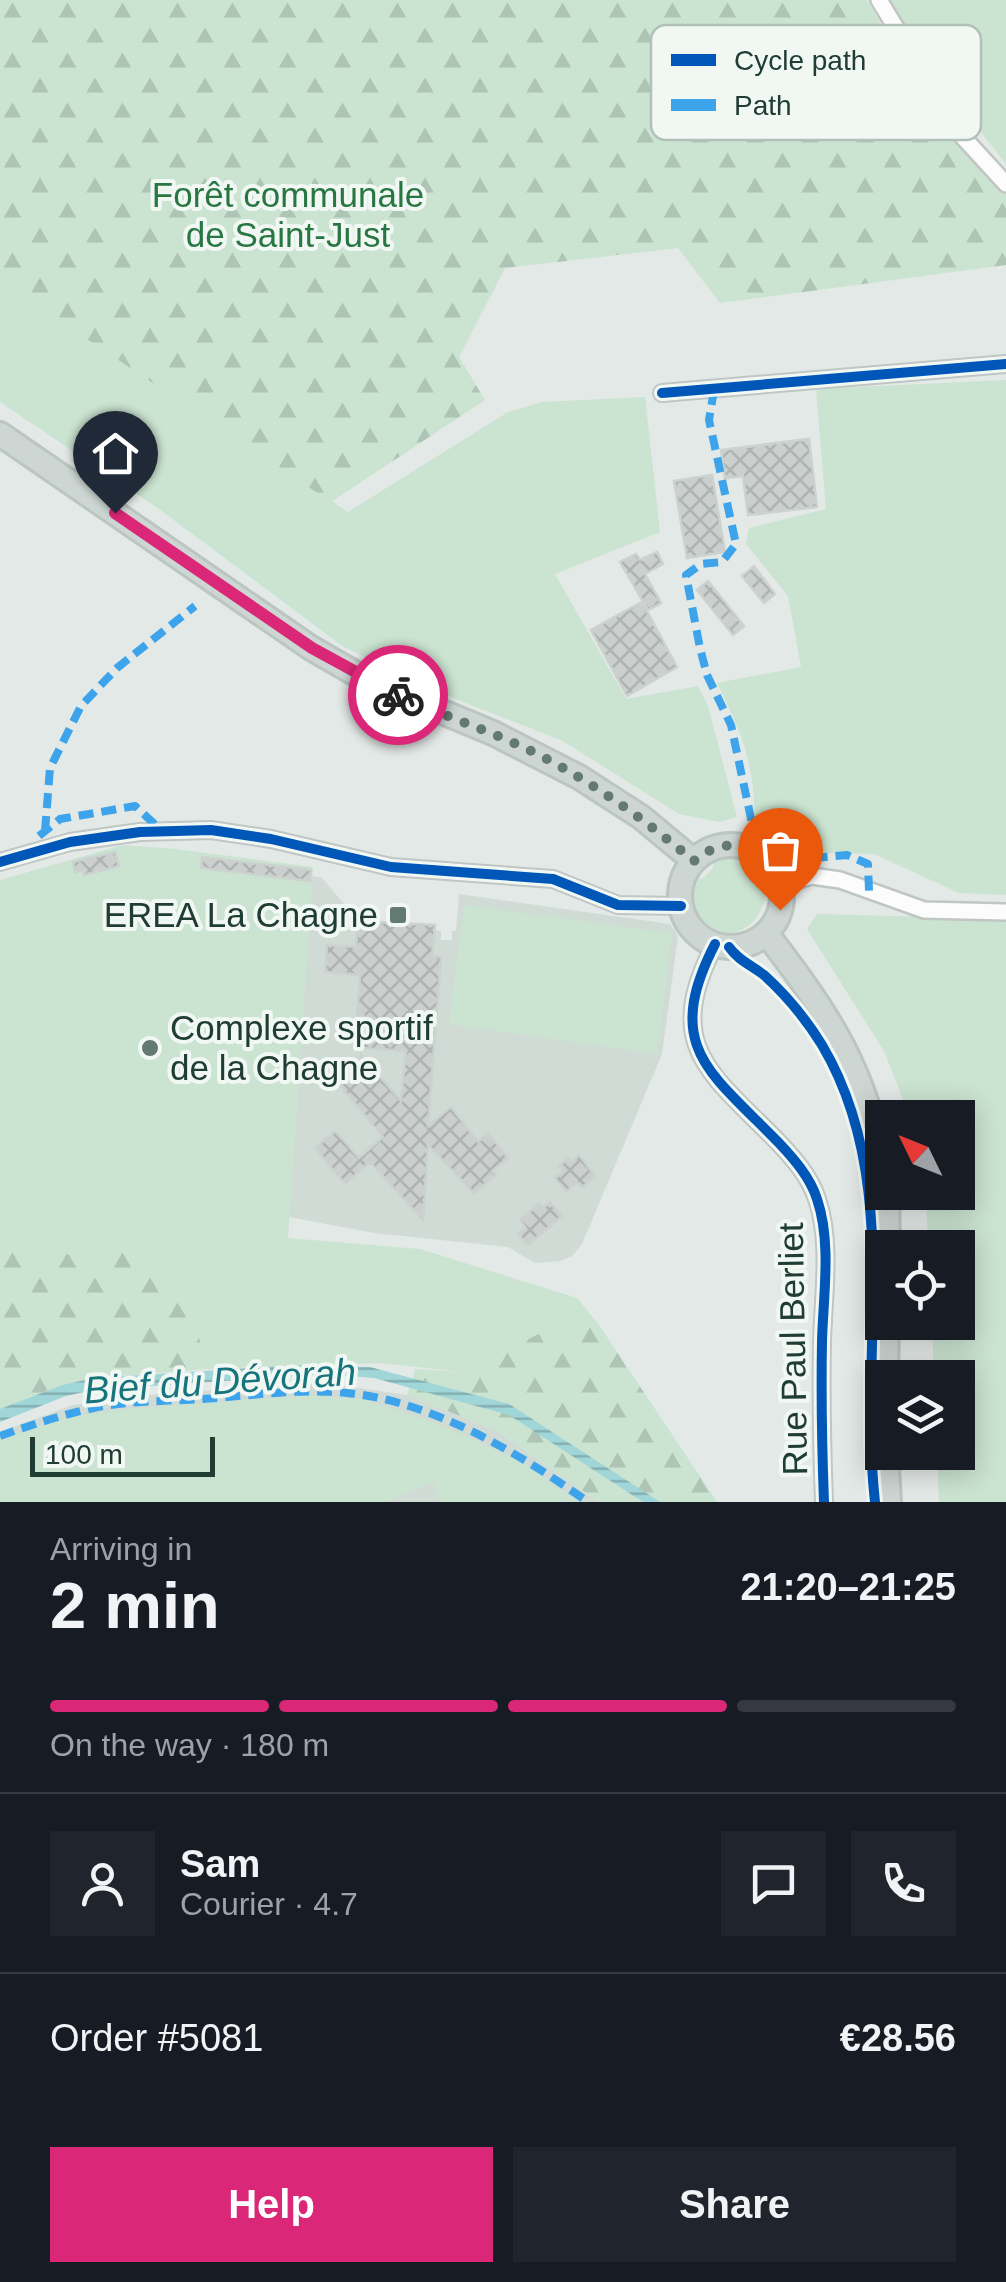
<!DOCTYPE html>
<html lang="en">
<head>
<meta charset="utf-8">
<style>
	:root { --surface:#171b24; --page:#20242c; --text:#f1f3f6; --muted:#9ea1a6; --line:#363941; --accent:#db2777 }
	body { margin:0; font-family:Arial,sans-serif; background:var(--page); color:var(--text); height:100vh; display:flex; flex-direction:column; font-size:38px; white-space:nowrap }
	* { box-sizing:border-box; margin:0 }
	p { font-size:32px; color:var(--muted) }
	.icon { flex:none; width:55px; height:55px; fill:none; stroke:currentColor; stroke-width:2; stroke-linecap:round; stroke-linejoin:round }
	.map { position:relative; height:1502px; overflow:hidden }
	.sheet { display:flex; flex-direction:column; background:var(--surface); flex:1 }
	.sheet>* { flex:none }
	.needle { width:65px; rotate:313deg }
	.fabs { position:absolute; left:865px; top:1100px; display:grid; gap:20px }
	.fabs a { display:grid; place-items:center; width:110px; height:110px; border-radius:0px; background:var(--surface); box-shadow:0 5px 25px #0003; font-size:50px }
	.scale { position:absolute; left:30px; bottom:25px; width:185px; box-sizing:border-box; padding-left:10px; border:5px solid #203d33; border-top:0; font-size:28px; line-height:35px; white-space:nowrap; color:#203d33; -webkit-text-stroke:8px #f1f8f4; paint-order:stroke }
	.pin { position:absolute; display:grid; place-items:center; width:85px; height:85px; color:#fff; margin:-102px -42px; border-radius:50% 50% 50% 0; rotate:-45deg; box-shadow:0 0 10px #0007 }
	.pin .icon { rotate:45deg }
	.courier { position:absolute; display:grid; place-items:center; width:100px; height:100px; margin:-50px; border:8px solid #db2777; border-radius:50%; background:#fff; color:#222; box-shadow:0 2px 12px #0007 }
	.head em { font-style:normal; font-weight:600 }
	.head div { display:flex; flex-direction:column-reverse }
	.head { display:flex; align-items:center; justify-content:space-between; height:170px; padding:0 50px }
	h1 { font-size:65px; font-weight:600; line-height:75px }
	.bar { display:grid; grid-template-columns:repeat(4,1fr); gap:15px 10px; align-content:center; height:120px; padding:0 50px }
	.bar i { height:12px; border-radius:8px; background:var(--line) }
	.bar .current { background:var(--accent) }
	.bar p { grid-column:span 4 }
	.line { display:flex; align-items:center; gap:25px; padding:0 50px; border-top:2px solid var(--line) }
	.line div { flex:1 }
	.round { display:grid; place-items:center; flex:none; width:105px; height:105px; border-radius:0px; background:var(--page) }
	.button { display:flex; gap:20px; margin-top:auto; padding:20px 50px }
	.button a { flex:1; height:115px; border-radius:0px; background:var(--accent); color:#fff; font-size:40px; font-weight:600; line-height:115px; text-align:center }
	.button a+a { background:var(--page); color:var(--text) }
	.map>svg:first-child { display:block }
</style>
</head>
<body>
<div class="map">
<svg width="1006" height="1502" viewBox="0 0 1006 1502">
	<defs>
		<pattern id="forest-firs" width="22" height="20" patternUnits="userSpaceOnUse" patternTransform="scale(2.5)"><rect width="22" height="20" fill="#cbe3d1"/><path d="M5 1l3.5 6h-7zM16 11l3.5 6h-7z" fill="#aec4b4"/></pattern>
		<pattern id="water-rules" width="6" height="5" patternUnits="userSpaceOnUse" patternTransform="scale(2.5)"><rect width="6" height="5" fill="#a1d6d9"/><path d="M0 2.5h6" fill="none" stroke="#83afb1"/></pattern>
		<pattern id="building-cross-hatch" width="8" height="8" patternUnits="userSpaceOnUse" patternTransform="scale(2.5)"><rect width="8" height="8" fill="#cbd0ce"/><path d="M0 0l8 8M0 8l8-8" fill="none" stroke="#aeb4b1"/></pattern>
	</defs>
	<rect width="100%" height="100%" fill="#e3e9e6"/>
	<!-- built -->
	<path fill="#d1dbd6" d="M312 876 322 878 345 905 344 924 357 925 358 921 435 925 434 930 441 931V940H452V931H456L459 894 670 924 676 932 678 937 662 1054 582 1244 572 1256 561 1261 535 1263 508 1247 374 1233 289 1217Z
		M319 1382 407 1395 496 1430 599 1502H0V1432L70 1406 110 1398Z"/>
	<!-- grass -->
	<path fill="#cbe3d1" d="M888 0H1006V164L926 63Z
		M0 281 348 512 508 412 542 402 645 397 660 532 555 574 626 699 698 686 708 706 737 817 720 822 679 814 563 741 435 691 342 646 159 509 0 402Z
		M1006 380V895L959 893 874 854 798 852 755 816C752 756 743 736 717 683L801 667 788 596 746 544 749 528 826 509 816 389Z
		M123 845 176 849 313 867 288 1238 420 1249 577 1298 599 1325 560 1323 519 1344 478 1354 460 1372 381 1363 207 1369 191 1306 114 1248 46 1257 0 1230V880Z
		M723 858C802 858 755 966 704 922 691 910 691 895 696 879H702L713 868V862Z
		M464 905 672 933 657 1054 449 1024Z
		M817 914 1006 919V1502H939L937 1453 958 1452V1378L934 1377 932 1323 958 1322V1248L928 1247 926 1193 958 1192V1118L910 1117 884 1051 807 929Z
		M309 1395 363 1399 436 1423 522 1462 579 1502H441L433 1482 386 1502H0V1439L72 1416 126 1409Z"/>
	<!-- forest -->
	<path fill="url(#forest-firs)" d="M0 0H867C906 71 954 133 1006 195V265L720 303 678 248 505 268 459 357 485 400 331 502 0 281Z
		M0 1230 46 1257 114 1248 129 1250 191 1306 207 1369 94 1378 62 1385 0 1409Z
		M560 1323 599 1325 717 1502H599L496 1430 407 1395 415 1369 460 1372 478 1354 519 1344Z"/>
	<!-- water -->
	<path fill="url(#water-rules)" d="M299 1365 370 1367 509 1404 660 1502H643L509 1415 374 1378 324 1374 93 1390 66 1396 0 1422V1409L62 1385 94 1378Z"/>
	<!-- building -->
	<path fill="url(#building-cross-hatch)" stroke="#ccd2cf" stroke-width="2.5" d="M809 439 817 507 748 515 743 476 725 478 721 450Z
		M712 475 725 552 687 558 674 481Z
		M657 552 663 564 645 574 661 603 648 610 620 562 636 554 640 560Z
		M754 566 775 594 764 603 742 576Z
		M708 581 744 626 733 635 697 590Z
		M642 602 677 667 627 696 591 630Z
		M115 852 119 866 84 875 83 870 75 872 73 862Z
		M202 857 311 870 310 881 201 868Z
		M358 921 435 925 432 956 441 957 428 1126 451 1107 478 1142 488 1133 508 1158 492 1171 496 1175 474 1193 428 1145 423 1220 370 1162 345 1184 315 1148 335 1131 359 1158 383 1137 338 1083 354 1070 360 1079 361 1055 401 1101 406 1051 362 1048 364 1016H357L360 975 325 972 327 945 356 947Z
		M579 1155 595 1176 582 1188 577 1182 566 1192 555 1178 563 1171 559 1166 568 1158 571 1162Z
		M550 1202 562 1216 528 1245 518 1234 526 1228 520 1220 539 1203 543 1208Z"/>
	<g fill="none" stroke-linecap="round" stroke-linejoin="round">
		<defs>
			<path id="street" d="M879 0 962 136 1006 184
				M662 393 1006 364
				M0 862 70 842 140 832 211 830 271 839 391 867 553 879 618 905 681 906
				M781 885 812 876 840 880 924 910 1006 912
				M715 944C662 1047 710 1072 779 1143 794 1159 810 1177 817 1199 832 1243 823 1297 822 1342 821 1396 822 1449 824 1502"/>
			<path id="primary" d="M0 434 311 648 370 682 493 733 579 777 641 817 694 861
				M680 896a51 51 0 1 1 102 0a51 51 0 1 1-102 0Z
				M766 933C825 1010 866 1068 882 1166
				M887 1192 888 1248
				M886 1378 887 1322
				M886 1452 889 1502"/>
		</defs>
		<!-- street casing -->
		<use href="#street" stroke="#c0c6c3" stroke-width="20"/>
		<!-- primary casing -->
		<use href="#primary" stroke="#bbc5c2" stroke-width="28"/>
		<!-- street -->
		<use href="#street" stroke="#fbfcfb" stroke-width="15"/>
		<!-- primary -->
		<use href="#primary" stroke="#cdd6d2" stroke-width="22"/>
		<!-- quiet -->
		<path stroke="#3da4eb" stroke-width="8" stroke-dasharray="15 8" stroke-linecap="butt" d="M714 390 709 420 736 544 722 562 701 564 686 575 700 648 707 675 731 725 753 828 791 856 805 859 847 855 868 864 869 891
			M45 831 50 768 81 706 117 668 195 606
			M39 836 60 819 135 806 162 831
			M0 1436C33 1424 68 1413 103 1406 135 1401 169 1401 202 1399 249 1396 299 1388 347 1393 432 1401 519 1453 588 1502"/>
		<defs>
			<path id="cycleway" d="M662 393 1006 364
				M0 862 70 842 140 832 211 830 271 839 391 867 553 879 618 905 681 906
				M715 944C662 1047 710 1072 779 1143 794 1159 810 1177 817 1199 832 1243 823 1297 822 1342 821 1396 822 1449 824 1502
				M729 947C738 960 751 965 764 975 786 995 806 1019 822 1045 904 1183 858 1351 875 1502"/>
		</defs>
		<!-- cycleway casing -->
		<use href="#cycleway" stroke="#f1f8f4" stroke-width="16"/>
		<!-- cycleway -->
		<use href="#cycleway" stroke="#0057b8" stroke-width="10"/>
	</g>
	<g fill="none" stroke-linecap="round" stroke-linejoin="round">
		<!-- done -->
		<path stroke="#647972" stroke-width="10" stroke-dasharray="0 18" d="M398 695C445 717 495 732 541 756 597 785 646 821 694 861 736 825 789 856 780 910"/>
		<!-- route -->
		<path stroke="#db2777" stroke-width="12" d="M115 513 312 648 398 695"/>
	</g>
	<!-- markers -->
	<g fill="#647972" stroke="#f1f8f4" stroke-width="4">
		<rect x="388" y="905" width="20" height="20" rx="5"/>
		<circle cx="150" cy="1048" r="10"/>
	</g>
	<g text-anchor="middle" stroke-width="8" stroke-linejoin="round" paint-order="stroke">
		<!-- park labels -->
		<g font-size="35" fill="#287641" stroke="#f1f8f4">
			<text x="288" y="207">Forêt communale<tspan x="288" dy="40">de Saint-Just</tspan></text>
		</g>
		<!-- poi labels -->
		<g font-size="35" fill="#203d33" stroke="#f1f8f4" text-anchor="end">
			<text x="378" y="927">EREA La Chagne</text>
			<text x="170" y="1040" text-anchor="start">Complexe sportif<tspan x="170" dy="40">de la Chagne</tspan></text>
		</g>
		<!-- street labels -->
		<g font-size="35" fill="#203d33" stroke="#f1f8f4">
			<text transform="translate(793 1349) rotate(-91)" y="12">Rue Paul Berliet</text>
		</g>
		<!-- water labels -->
		<g font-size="38" font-style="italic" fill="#17737c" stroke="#f1f8f4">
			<text transform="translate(220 1381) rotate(-4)" y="13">Bief du Dévorah</text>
		</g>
	</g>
	<!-- legend -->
	<rect x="651" y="25" width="330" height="115" rx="15" fill="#f1f8f4" stroke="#b2c0ba" stroke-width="2.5"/>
	<rect x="671" y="54" width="45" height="12" fill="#0057b8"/>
	<rect x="671" y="99" width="45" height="12" fill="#3da4eb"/>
	<g font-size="28" fill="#203d33">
		<text x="734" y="70">Cycle path</text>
		<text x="734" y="115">Path</text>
	</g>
</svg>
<div class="fabs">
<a><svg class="needle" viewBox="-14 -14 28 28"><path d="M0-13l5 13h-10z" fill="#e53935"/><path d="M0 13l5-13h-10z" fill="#9ea1a6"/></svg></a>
<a><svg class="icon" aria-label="locate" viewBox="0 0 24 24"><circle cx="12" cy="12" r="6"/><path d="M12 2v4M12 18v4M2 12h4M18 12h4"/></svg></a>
<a><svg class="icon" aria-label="layers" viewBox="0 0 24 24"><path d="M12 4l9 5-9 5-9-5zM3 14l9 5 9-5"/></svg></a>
</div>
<div class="scale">100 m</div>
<div class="pin" style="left:780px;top:910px;background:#ea580c"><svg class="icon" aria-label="bag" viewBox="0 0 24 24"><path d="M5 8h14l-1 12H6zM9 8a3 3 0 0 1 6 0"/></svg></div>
<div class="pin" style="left:115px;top:513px;background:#1f2937"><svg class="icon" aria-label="home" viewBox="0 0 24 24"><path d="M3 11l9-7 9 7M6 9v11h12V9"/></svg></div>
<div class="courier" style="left:398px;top:695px"><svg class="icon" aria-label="bike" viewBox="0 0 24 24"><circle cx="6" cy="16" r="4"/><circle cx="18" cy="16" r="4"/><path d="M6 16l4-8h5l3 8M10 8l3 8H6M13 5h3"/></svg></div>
</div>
<section class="sheet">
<div class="head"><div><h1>2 min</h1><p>Arriving in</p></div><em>21:20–21:25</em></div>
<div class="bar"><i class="current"></i><i class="current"></i><i class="current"></i><i></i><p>On the way · 180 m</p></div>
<div class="line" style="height:180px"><a class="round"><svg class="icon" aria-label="person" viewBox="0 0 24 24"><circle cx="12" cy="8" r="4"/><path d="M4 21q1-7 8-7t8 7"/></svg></a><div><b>Sam</b><p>Courier · 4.7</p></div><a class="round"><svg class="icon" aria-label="chat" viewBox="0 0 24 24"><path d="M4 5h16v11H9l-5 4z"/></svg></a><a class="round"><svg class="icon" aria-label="phone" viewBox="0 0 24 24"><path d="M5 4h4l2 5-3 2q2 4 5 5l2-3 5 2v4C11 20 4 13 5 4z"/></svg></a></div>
<div class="line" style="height:130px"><div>Order #5081</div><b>€28.56</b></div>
<div class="button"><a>Help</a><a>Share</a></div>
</section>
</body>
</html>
